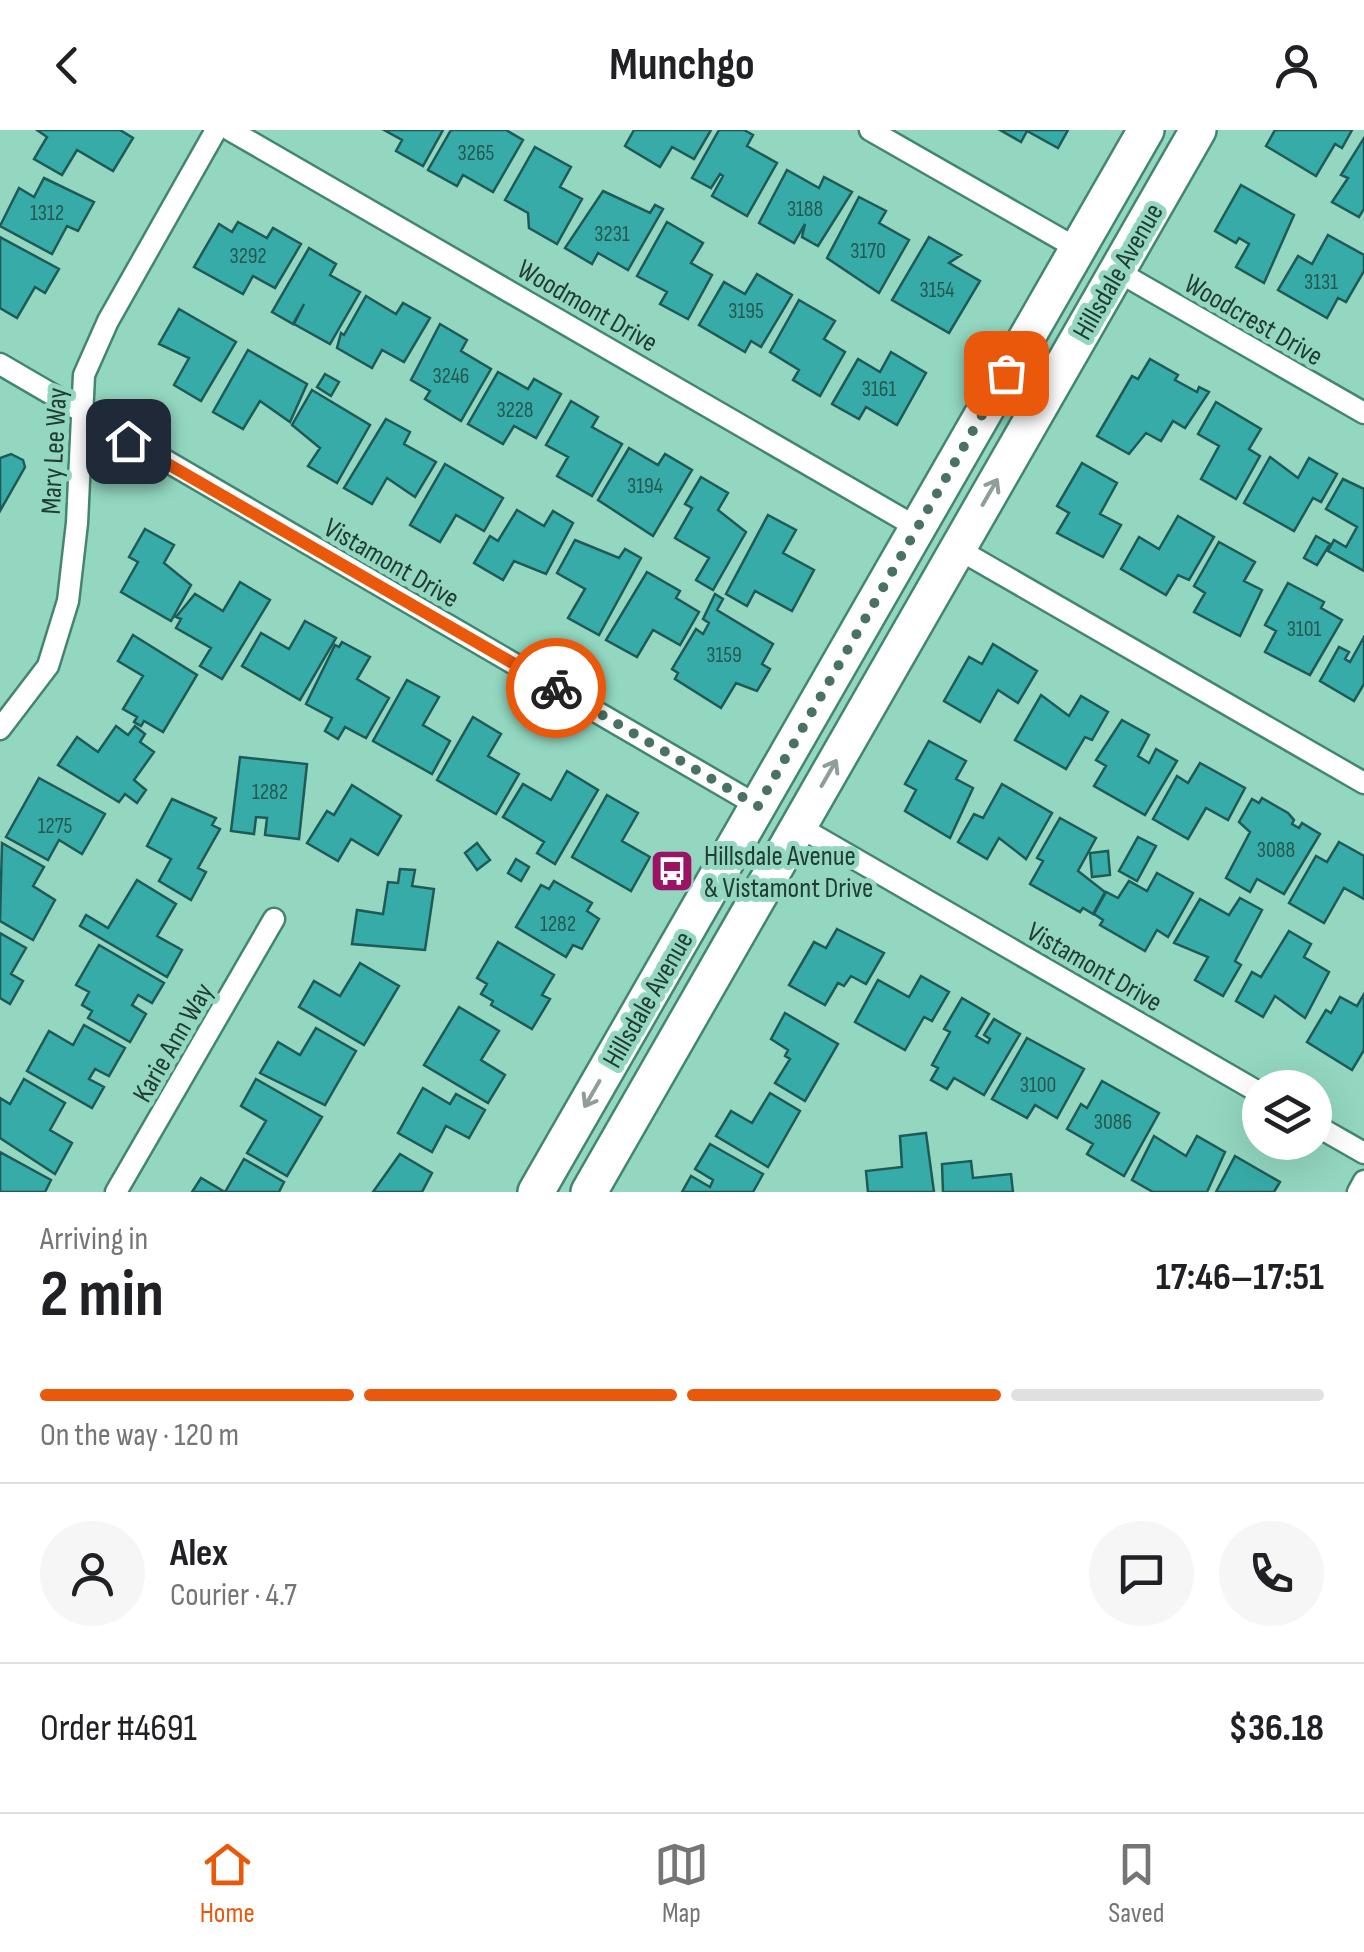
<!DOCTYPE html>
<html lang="en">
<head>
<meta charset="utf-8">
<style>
	:root { --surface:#fff; --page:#f6f6f6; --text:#202124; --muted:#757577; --line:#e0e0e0; --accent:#ea580c }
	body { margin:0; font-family:"Sofia Sans Condensed",sans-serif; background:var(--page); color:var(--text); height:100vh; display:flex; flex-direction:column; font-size:38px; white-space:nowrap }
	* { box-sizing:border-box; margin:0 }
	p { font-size:32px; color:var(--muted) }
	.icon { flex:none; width:55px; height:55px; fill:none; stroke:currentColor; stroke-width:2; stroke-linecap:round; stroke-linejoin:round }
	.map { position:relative; height:1062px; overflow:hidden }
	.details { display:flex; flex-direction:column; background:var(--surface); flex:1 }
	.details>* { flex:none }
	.buttons { position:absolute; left:1242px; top:940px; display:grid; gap:20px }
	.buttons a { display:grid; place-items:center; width:90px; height:90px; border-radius:50%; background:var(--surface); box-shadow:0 10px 40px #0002; font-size:50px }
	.pin { position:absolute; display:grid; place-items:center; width:85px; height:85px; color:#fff; margin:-42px; border-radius:20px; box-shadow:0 5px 15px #0006 }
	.courier { position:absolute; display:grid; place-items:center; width:100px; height:100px; margin:-50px; border:8px solid #ea580c; border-radius:50%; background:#fff; color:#222; box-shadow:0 2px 12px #0007 }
	.overview em { font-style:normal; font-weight:700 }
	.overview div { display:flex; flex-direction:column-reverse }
	.overview { display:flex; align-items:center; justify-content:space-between; height:170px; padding:0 40px }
	h1 { font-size:65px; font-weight:700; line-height:75px }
	.bar { display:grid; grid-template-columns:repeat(4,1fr); gap:15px 10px; align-content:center; height:120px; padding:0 40px }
	.bar i { height:12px; border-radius:8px; background:var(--line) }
	.bar .on { background:var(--accent) }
	.bar p { grid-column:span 4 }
	.line { display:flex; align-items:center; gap:25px; padding:0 40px; border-top:2px solid var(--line) }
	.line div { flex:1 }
	.round { display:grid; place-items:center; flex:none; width:105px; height:105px; border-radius:52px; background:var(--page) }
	header { display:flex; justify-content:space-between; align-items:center; height:130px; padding:0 40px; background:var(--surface); font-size:45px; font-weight:700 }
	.menu { display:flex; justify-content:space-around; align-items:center; height:140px; border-top:2px solid var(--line); background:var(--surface); font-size:28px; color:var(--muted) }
	.menu a { display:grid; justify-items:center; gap:5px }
	.menu .on { color:var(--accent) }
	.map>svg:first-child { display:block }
</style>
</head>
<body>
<header><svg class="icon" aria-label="back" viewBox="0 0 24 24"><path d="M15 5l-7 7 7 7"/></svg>Munchgo<svg class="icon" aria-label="person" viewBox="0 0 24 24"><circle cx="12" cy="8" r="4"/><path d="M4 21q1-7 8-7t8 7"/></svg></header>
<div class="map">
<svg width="1364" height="1062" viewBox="0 0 1364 1062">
	<rect width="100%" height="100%" fill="#93d7c0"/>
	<!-- building -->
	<path fill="#37aba7" stroke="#1f5a57" stroke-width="2.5" d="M120 0 133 8 113 41 77 20 62 45 34 29 47 7 37 0Z
		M384 0H443L423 36 396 21 402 10Z
		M451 0H506L523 10 493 62 463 45 457 56 428 40Z
		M634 0H711L694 29 672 17 660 37 625 16Z
		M719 0H744L753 5 747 16 777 33 747 86 712 66 723 46 720 44 711 58 692 48Z
		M1000 0H1068L1058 18 1027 1 1021 12Z
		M1275 0H1352L1342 18 1335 14 1316 46 1266 16Z
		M1364 8V79L1359 87 1332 72 1348 48 1341 45Z
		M535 17 571 37 560 57 582 69 557 114 529 98 528 83 505 70Z
		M787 40 819 58 824 47 852 62 818 116 802 107 805 94 794 113 759 93Z
		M44 48 94 72 78 101 67 96 52 124 0 96 19 58 34 67Z
		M1241 55 1294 85 1264 153 1236 137 1249 114 1239 108 1236 113 1215 101Z
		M603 61 650 83 655 75 663 79 628 140 598 123 592 134 565 118Z
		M859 67 886 81 879 93 909 110 879 163 827 128Z
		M238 92 267 108 273 98 301 114 275 158 253 146 243 164 194 137 219 94 232 102Z
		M667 92 703 113 691 133 712 145 688 189 660 174 667 162 637 146Z
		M1328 105 1364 125V141L1346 172 1338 168 1327 188 1278 160 1298 126 1312 134Z
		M0 107 59 139 45 163 35 157 17 188 0 178Z
		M929 107 961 125 949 133 980 151 949 203 892 170Z
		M309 118 336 134 330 145 360 162 330 214 294 194 304 174 293 194 272 182Z
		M757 144 792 165 761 217 751 211 745 222 699 195 724 152 745 164Z
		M366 166 396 184 403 173 430 188 404 232 382 220 372 238 337 218 341 203 344 205Z
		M799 170 835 191 824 209 845 222 820 266 793 250 799 240 770 222Z
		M179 179 236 212 201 271 174 255 189 228 159 214Z
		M440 194 467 210 461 221 491 239 461 291 425 269 430 261 411 250Z
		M248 220 307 254 290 292 260 271 243 299 213 282Z
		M891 222 926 243 897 295 866 277 859 289 832 274 858 229 880 242Z
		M1150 229 1178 245 1175 250 1197 262 1199 257 1209 262 1185 298 1173 291 1161 311 1146 303 1129 324 1097 306 1132 246 1138 249Z
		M498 242 528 259 534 249 561 264 536 308 514 296 503 314 468 294Z
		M325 244 339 252 331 266 317 257Z
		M312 260 370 295 337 353 308 336 320 318 292 295Z
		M571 271 598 287 592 297 622 314 592 366 557 346 568 327 546 315Z
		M1216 272 1261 299 1249 319 1260 326 1236 369 1201 349 1219 316 1198 304Z
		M386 289 410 302 404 314 436 332 415 367 387 348 372 374 344 358Z
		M629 318 658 335 665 324 692 340 653 406 598 370Z
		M11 324 23 330 25 337 0 381V328Z
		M1270 327 1298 348 1309 328 1337 344 1321 372 1313 368 1294 401 1244 373Z
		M1082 333 1117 353 1100 384 1121 395 1103 427 1057 403 1069 383 1057 376Z
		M445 334 503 368 484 401 456 385 440 412 410 395Z
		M701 347 728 363 718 380 746 402 713 460 696 450 709 428 675 408 692 378 685 374Z
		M1343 349 1364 359V441L1328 421 1334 410 1346 417 1357 397 1326 379Z
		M517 380 544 396 553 381 573 393 546 444 514 431 503 450 474 433 490 406 498 411Z
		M768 385 796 400 783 423 814 440 792 481 755 461 747 476 726 464Z
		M1178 386 1214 407 1189 450 1178 445 1166 465 1121 439 1139 407 1159 419Z
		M145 399 174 415 164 433 191 455 171 491 121 462 138 432 129 427Z
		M1316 406 1330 414 1317 435 1304 428Z
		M575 410 619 428 625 419 641 428 599 505 568 488 585 459 557 443Z
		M1219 412 1255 432 1244 451 1262 460 1240 506 1194 482 1205 463 1194 456Z
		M647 442 680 461 676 468 699 482 680 515 653 500 637 527 606 510Z
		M240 452 270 470 222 549 200 536 211 518 176 498 181 489 176 487 195 464 223 481Z
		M1288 453 1324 472 1321 478 1342 490 1310 545 1265 522 1276 501 1265 495Z
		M715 464 723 469 717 480 773 514 762 534 770 539 757 561 736 553 721 578 675 549 678 543 672 539 696 499 703 504 709 493 703 489Z
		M305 491 336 508 300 570 242 536 261 503 289 519Z
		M133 505 197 545 163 602 144 591 141 596 134 592 137 587 123 579 143 546 118 531Z
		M1364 507V554L1354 571 1320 551 1339 517 1349 522 1345 529 1350 532Z
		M342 512 370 527 357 549 389 568 366 608 345 597 338 609 325 601 332 588 306 574 335 515 339 517Z
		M993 514 1037 541 1018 573 998 560 980 592 944 571 969 527 982 534Z
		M407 550 439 567 423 595 450 611 432 644 373 611Z
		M1041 565 1069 586 1081 566 1108 582 1092 610 1085 607 1066 639 1015 610Z
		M473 587 501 604 488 626 519 644 496 684 437 650Z
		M1122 590 1149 605 1138 626 1149 633 1156 619 1177 631 1145 685 1094 656 1106 636 1096 630Z
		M116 596 128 605 135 596 145 604 140 612 154 622 134 650 146 660 137 673 125 664 119 672 58 635 77 607 98 622Z
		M929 611 966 631 956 649 973 658 950 708 905 681 916 660 905 654Z
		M240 627 307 634 299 709 265 705 267 688 256 687 254 704 231 701Z
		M1200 633 1245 658 1228 690 1206 678 1188 709 1153 689 1177 646 1188 653Z
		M567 641 598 660 555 734 537 723 544 712 503 687 523 654 551 670Z
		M39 648 105 684 82 724 59 710 48 730 6 707Z
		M1002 654 1052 683 1026 729 999 708 987 729 958 712 974 684 983 688Z
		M352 655 401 686 378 725 351 709 338 731 307 713 327 681 334 685Z
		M607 665 638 683 622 711 650 727 631 761 572 727Z
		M1262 668 1288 683 1294 690 1292 694 1299 698 1302 693 1320 704 1284 764 1257 749 1250 762 1226 748 1250 702 1239 692 1252 669 1259 673Z
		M172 669 216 688 212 695 220 699 198 738 206 742 191 770 159 751 171 729 147 716Z
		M1060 688 1096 708 1078 741 1105 762 1093 784 1083 778 1080 782 1030 754 1043 731 1037 728Z
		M1138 707 1156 716 1137 751 1119 741Z
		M1339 712 1364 726V769L1344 758 1324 793 1289 773 1316 726 1327 732Z
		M2 713 44 737 33 756 55 770 33 810 0 791Z
		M477 713 490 730 477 740 465 723Z
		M1108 721 1110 745 1092 747 1090 723Z
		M516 729 529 737 521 751 508 743Z
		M400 739 415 740 412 756 434 759 425 820 352 814 357 780 383 784 388 752 398 753Z
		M1157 743 1193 763 1168 807 1157 800 1145 821 1100 795 1103 790 1094 784 1106 762 1118 768 1129 751 1147 761Z
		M137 750 176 774 157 806 182 820 167 847 80 796 86 785 108 798Z
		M554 751 592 773 587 781 599 789 582 819 573 815 566 827 516 797 541 755 549 759Z
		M1240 768 1262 780 1235 831 1241 835 1223 866 1195 850 1208 827 1174 813 1200 769 1229 785Z
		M837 799 884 823 866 854 851 846 844 856 838 853 825 875 789 855 814 812 826 818Z
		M1289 801 1311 814 1304 827 1329 842 1305 888 1275 866 1263 887 1236 871 1252 842 1261 847Z
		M0 803 26 818 11 844 23 851 10 874 0 868Z
		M498 812 554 845 542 865 550 869 532 899 491 875 493 871 481 864 487 854 477 848Z
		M99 815 164 853 152 873 138 865 132 875 146 884 130 912 88 888 92 881 82 875 89 862 76 855Z
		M360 833 399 856 364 915 299 877 314 851 340 866Z
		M921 846 949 862 932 891 924 887 905 920 855 892 878 850 909 867Z
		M1364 864V920L1352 940 1307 912 1326 880 1331 883 1340 867 1357 876Z
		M962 868 989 884 976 906 988 913 990 909 984 905 994 889 1020 904 984 965 954 948 947 959 931 950 938 938 932 935 950 902 944 899Z
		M459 877 499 901 481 930 505 945 488 973 424 935Z
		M785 883 838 914 805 971 775 953 790 929 785 926 788 920 771 909Z
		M84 895 125 918 109 946 95 939 89 949 104 957 92 978 27 941 49 901 73 915Z
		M316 898 356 921 325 975 260 943 278 912 300 925Z
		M1027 908 1084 939 1057 988 1035 975 1027 988 992 969Z
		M24 949 65 973 50 1000 72 1013 55 1044 0 1008V968L10 974Z
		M256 949 322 987 287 1046 247 1023 266 991 241 976Z
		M1102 951 1159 983 1124 1046 1087 1024 1093 1014 1067 999 1081 974 1087 978Z
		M423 958 450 974 456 964 485 980 469 1008 446 996 432 1022 398 1003Z
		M770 963 800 981 768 1037 716 1006 731 981 752 993Z
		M926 1003 934 1062H868L866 1041 902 1037 900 1006Z
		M1154 1006 1186 1026 1197 1006 1225 1022 1207 1062H1153L1132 1050Z
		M710 1014 763 1044 753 1062H682L691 1046 710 1057 713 1050 695 1039Z
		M0 1022 51 1050 45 1062H0Z
		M400 1024 432 1043 422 1062H373Z
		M1235 1026 1280 1052 1274 1062H1216Z
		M244 1029 284 1052 279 1062H192L201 1048 225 1062Z
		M971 1031 973 1048 1011 1044 1013 1062H943L942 1034Z"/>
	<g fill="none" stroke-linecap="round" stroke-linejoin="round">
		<defs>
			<path id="minor" d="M230 0 918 398
				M870 0 1078 119
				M1117 141 1364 283
				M0 234 758 676
				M958 419 1364 653
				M0 599 48 536 68 471 77 393 84 245 108 191 216 0
				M798 696 1260 963
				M1315 995 1364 1023
				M116 1062 274 789
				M1358 1062 1364 1051"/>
			<path id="trunk" d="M536 1062 1146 0
				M589 1062 1198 0"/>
		</defs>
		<!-- minor casing -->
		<use href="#minor" stroke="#438571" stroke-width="25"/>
		<!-- trunk casing -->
		<use href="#trunk" stroke="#438571" stroke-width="40"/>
		<!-- minor -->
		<use href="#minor" stroke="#fff" stroke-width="20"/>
		<!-- trunk -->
		<use href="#trunk" stroke="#fff" stroke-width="35"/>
	</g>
	<!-- one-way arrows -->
	<defs><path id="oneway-shaft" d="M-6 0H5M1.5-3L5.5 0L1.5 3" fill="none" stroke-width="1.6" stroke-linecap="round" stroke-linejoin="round" transform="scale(2.5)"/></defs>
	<g stroke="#909e99">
		<use href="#oneway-shaft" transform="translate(990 362) rotate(-60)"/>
		<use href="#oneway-shaft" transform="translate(829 643) rotate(-60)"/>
		<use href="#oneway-shaft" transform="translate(592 964) rotate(120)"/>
	</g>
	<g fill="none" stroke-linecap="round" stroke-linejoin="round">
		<!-- done -->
		<path stroke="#497264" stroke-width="10" stroke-dasharray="0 18" d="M556 558 758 676 1006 243"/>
		<!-- route -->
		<path stroke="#ea580c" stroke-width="12" d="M128 311 556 558"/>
	</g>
	<!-- icons -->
	<defs>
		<symbol id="bus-square" viewBox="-11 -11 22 22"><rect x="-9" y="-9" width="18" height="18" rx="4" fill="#9b1364" stroke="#93d7c0"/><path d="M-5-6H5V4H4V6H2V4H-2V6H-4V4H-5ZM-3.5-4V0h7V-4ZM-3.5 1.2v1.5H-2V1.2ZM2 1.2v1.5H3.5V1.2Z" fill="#fff"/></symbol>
	</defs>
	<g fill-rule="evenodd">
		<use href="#bus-square" x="647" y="716" width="50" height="50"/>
	</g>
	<g text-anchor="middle" stroke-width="10" stroke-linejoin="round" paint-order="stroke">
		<!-- number labels -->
		<g font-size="22" fill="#265850">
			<text x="476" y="30">3265</text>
			<text x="805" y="86">3188</text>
			<text x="47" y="90">1312</text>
			<text x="612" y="111">3231</text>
			<text x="868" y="128">3170</text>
			<text x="248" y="133">3292</text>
			<text x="1321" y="159">3131</text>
			<text x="937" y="167">3154</text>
			<text x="746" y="188">3195</text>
			<text x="451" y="253">3246</text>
			<text x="879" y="266">3161</text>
			<text x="515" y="287">3228</text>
			<text x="645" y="363">3194</text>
			<text x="1304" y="506">3101</text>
			<text x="724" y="532">3159</text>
			<text x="270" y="669">1282</text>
			<text x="55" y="703">1275</text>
			<text x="1276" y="727">3088</text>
			<text x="558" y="801">1282</text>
			<text x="1038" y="962">3100</text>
			<text x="1113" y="999">3086</text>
		</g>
		<!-- street labels -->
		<g font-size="28" fill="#213c33" stroke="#93d7c0">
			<text transform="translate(1117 141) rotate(-60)" y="10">Hillsdale Avenue</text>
			<text transform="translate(588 175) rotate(30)" y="10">Woodmont Drive</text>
			<text transform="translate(1254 189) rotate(30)" y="10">Woodcrest Drive</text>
			<text transform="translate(53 321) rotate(-87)" y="10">Mary Lee Way</text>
			<text transform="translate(392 432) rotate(30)" y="10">Vistamont Drive</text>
			<text transform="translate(1095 836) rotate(30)" y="10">Vistamont Drive</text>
			<text transform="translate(647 869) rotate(-60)" y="10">Hillsdale Avenue</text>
			<text transform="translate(172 912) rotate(-60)" y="10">Karie Ann Way</text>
		</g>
		<!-- poi labels -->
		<g font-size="28" fill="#213c33" stroke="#93d7c0" text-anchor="start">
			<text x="704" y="735">Hillsdale Avenue<tspan x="704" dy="32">&amp; Vistamont Drive</tspan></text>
		</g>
	</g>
</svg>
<div class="buttons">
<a><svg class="icon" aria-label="layers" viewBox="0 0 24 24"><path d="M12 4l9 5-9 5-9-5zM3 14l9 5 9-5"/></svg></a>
</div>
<div class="pin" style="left:1006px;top:243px;background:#ea580c"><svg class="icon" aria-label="bag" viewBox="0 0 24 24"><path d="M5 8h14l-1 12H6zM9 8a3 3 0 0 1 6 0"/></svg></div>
<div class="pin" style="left:128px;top:311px;background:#1f2937"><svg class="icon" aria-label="home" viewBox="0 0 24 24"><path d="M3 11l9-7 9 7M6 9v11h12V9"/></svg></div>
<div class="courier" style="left:556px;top:558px"><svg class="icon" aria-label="bike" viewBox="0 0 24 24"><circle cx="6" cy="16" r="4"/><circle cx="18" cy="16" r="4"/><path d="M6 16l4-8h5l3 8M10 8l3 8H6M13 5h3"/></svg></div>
</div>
<section class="details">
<div class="overview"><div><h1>2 min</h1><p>Arriving in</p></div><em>17:46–17:51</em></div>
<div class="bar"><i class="on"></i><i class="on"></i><i class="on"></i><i></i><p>On the way · 120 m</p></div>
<div class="line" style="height:180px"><a class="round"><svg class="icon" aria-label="person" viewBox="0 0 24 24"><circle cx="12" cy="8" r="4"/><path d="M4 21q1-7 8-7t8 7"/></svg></a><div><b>Alex</b><p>Courier · 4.7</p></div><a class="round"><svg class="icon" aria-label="chat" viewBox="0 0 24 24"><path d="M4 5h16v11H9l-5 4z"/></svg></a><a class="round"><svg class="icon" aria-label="phone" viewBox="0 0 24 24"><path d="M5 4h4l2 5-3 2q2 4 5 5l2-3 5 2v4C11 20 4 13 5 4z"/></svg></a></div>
<div class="line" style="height:130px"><div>Order #4691</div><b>$36.18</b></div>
</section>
<nav class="menu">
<a class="on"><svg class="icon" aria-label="home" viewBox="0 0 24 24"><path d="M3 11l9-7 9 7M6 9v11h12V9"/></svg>Home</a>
<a><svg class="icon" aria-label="map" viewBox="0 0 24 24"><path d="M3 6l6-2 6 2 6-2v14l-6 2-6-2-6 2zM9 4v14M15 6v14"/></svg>Map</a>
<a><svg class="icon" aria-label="saved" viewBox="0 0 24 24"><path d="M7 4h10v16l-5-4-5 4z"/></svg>Saved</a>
</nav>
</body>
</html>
